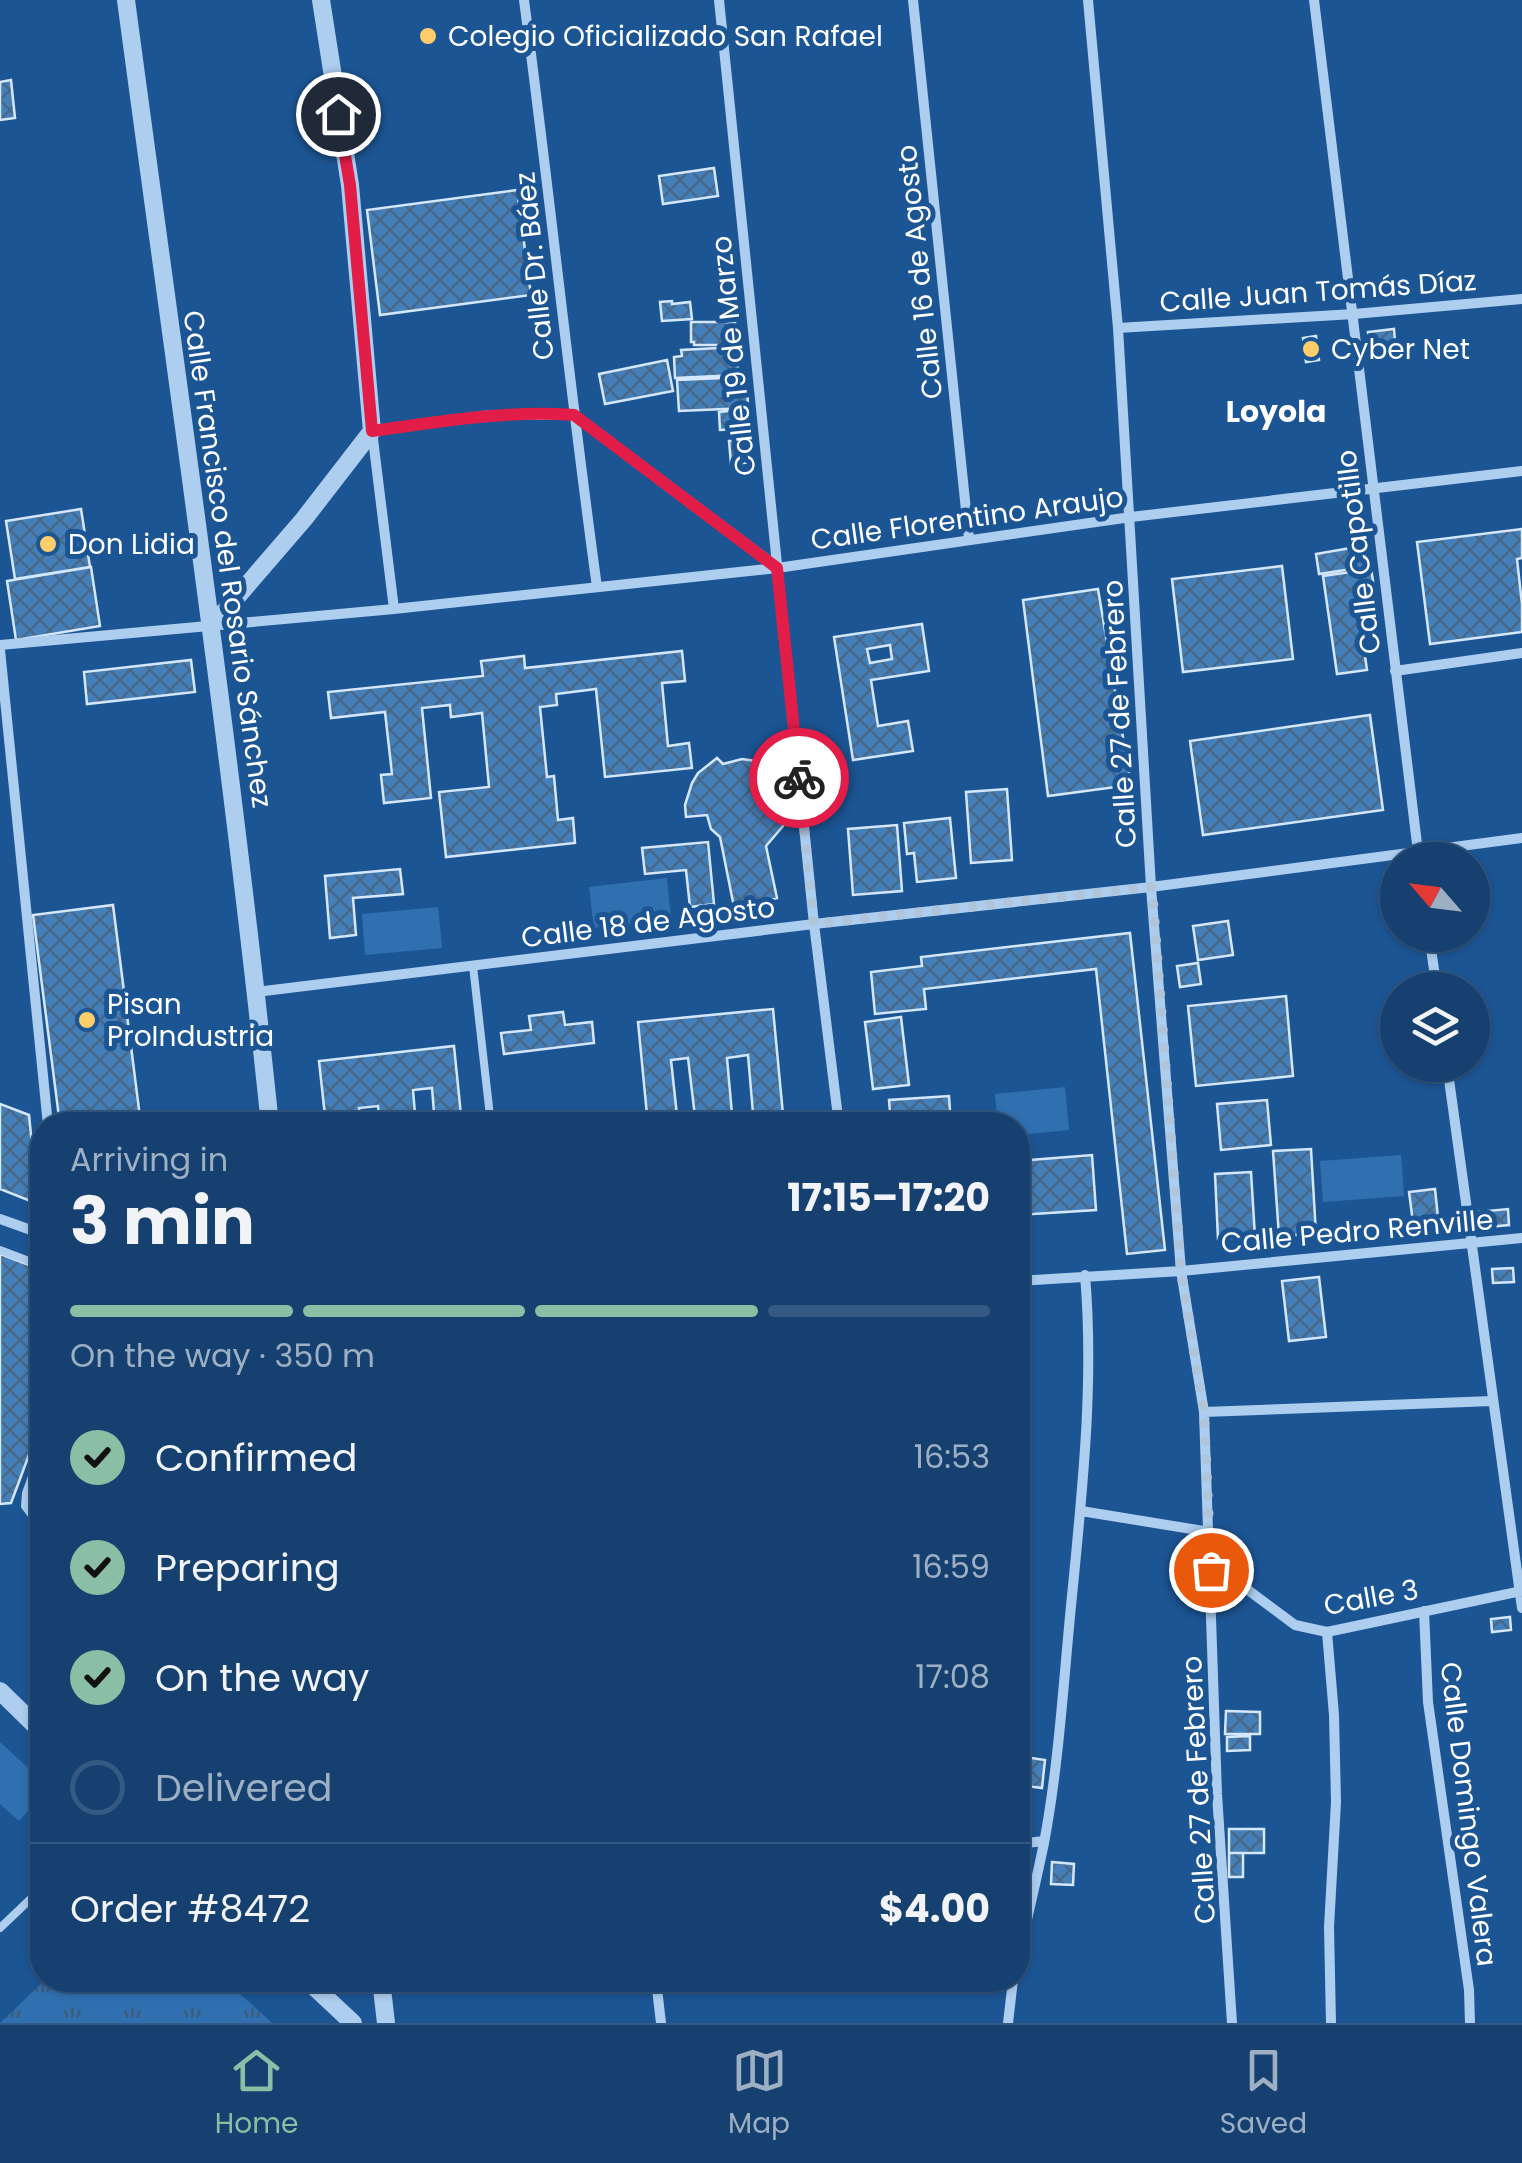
<!DOCTYPE html>
<html lang="en">
<head>
<meta charset="utf-8">
<style>
	:root { --surface:#15406f; --page:#224b77; --text:#f1f3f6; --muted:#9dafc3; --line:#345982; --accent:#8abfa5 }
	body { margin:0; font-family:Poppins,sans-serif; background:var(--page); color:var(--text); height:100vh; display:flex; flex-direction:column; font-size:38px; white-space:nowrap }
	* { box-sizing:border-box; margin:0 }
	p { font-size:32px; color:var(--muted) }
	.icon { flex:none; width:55px; height:55px; fill:none; stroke:currentColor; stroke-width:2; stroke-linecap:round; stroke-linejoin:round }
	.map { position:relative; flex:1; overflow:hidden }
	.sheet { position:absolute; left:30px; top:1112px; width:1000px; height:880px; display:flex; flex-direction:column; background:var(--surface); border-radius:40px; box-shadow:0 2px 8px #0004,0 0 0 2px var(--line) }
	.sheet>* { flex:none }
	.needle { width:65px; rotate:298deg }
	.controls { position:absolute; left:1380px; top:842px; display:grid; gap:20px }
	.controls a { display:grid; place-items:center; width:110px; height:110px; border-radius:50%; background:var(--surface); box-shadow:0 2px 8px #0004,0 0 0 2px var(--line); font-size:50px }
	.pin { position:absolute; display:grid; place-items:center; width:85px; height:85px; color:#fff; margin:-42px; border:5px solid #fff; border-radius:50%; box-shadow:0 2px 10px #0007 }
	.courier { position:absolute; display:grid; place-items:center; width:100px; height:100px; margin:-50px; border:8px solid #e11d48; border-radius:50%; background:#fff; color:#222; box-shadow:0 2px 12px #0007 }
	.summary em { font-style:normal; font-weight:700 }
	.summary div { display:flex; flex-direction:column-reverse }
	.summary { display:flex; align-items:center; justify-content:space-between; height:170px; padding:0 40px }
	h1 { font-size:65px; font-weight:700; line-height:75px }
	.bar { display:grid; grid-template-columns:repeat(4,1fr); gap:15px 10px; align-content:center; height:120px; padding:0 40px }
	.bar i { height:12px; border-radius:8px; background:var(--line) }
	.bar .on { background:var(--accent) }
	.bar p { grid-column:span 4 }
	.line { display:flex; align-items:center; gap:25px; padding:0 40px; border-top:2px solid var(--line) }
	.line div { flex:1 }
	ol { padding:0 40px; list-style:none }
	li { display:flex; align-items:center; gap:30px; height:110px }
	li p { margin-inline-start:auto }
	li .icon { padding:10px; border-radius:50%; background:var(--accent); color:#111; stroke-width:4 }
	li:last-child { color:var(--muted) }
	li i { width:55px; height:55px; border:5px solid var(--line); border-radius:50% }
	.tabs { display:flex; justify-content:space-around; align-items:center; height:140px; border-top:2px solid var(--line); background:var(--surface); font-size:28px; color:var(--muted) }
	.tabs a { display:grid; justify-items:center; gap:5px }
	.tabs .on { color:var(--accent) }
	.map>svg:first-child { display:block }
</style>
</head>
<body>
<div class="map">
<svg width="1522" height="2023" viewBox="0 0 1522 2023">
	<defs>
		<pattern id="grass-tufts" width="24" height="20" patternUnits="userSpaceOnUse" patternTransform="scale(2.5)"><rect width="24" height="20" fill="#3070b1"/><path d="M3 7l-1-3M5 7V3M7 7l1-3M15 17l-1-3M17 17v-4M19 17l1-3" fill="none" stroke="#3f5c79"/></pattern>
		<pattern id="building-cross-hatch" width="8" height="8" patternUnits="userSpaceOnUse" patternTransform="scale(2.5)"><rect width="8" height="8" fill="#447fba"/><path d="M0 0l8 8M0 8l8-8" fill="none" stroke="#486888"/></pattern>
	</defs>
	<rect width="100%" height="100%" fill="#1c5594"/>
	<!-- grass -->
	<path fill="url(#grass-tufts)" d="M45 1980H225L272 2023H0Z"/>
	<!-- garden -->
	<path fill="#3070b1" d="M667 878 671 919 594 928 589 887Z
		M438 907 442 948 365 955 362 914Z
		M1065 1087 1069 1130 1018 1135V1125H998L995 1094Z
		M1401 1155 1404 1196 1323 1202 1320 1161Z
		M0 1742 42 1781V1795L19 1821 0 1804Z"/>
	<!-- building -->
	<path fill="url(#building-cross-hatch)" stroke="#d4e7fb" stroke-width="2.5" fill-rule="evenodd" d="M11 80 15 118 0 120V82Z
		M714 168 718 196 663 204 659 176Z
		M517 190 531 295 380 315 367 210Z
		M672 301V304L690 302 692 319 662 321 660 302Z
		M691 322H735V345H694V342H691Z
		M1394 329 1396 353 1371 355 1368 332Z
		M1316 336 1319 360 1306 362 1303 338Z
		M737 347 738 375 675 378 674 357 682 356 681 350Z
		M667 360 673 391 605 404 599 374Z
		M747 377 748 408 679 411 677 380Z
		M738 410 740 429 720 430 719 412Z
		M751 439 754 462 731 464 729 441Z
		M81 509 90 567 15 579 6 521Z
		M1522 529V558L1517 559 1522 604V632L1430 644 1417 542Z
		M1362 546 1365 567 1319 574 1316 554Z
		M1282 566 1293 659 1183 672 1172 579Z
		M91 567 100 626 16 640 7 581Z
		M1371 569 1377 604 1358 607 1367 670 1337 674 1323 576Z
		M1098 589 1131 785 1048 796 1023 600Z
		M922 624 929 671 871 680 878 726 908 721 913 751 853 760 834 637ZM890 645 892 659 870 663 867 649Z
		M682 651 685 681 662 683 668 746 689 743 692 768 605 777 596 689 556 694 557 705 540 707 547 777 554 776 558 820 573 818 575 843 446 857 439 792 489 787 482 713 451 717 450 705 422 708 431 798 384 803 381 775 392 774 385 712 331 718 328 692 483 676 481 661 524 656 525 668Z
		M191 660 195 692 87 704 84 672Z
		M1370 715 1383 810 1203 835 1190 741Z
		M717 758 723 764 742 759 763 762 771 767 784 783 789 805 787 816 783 826 766 846 777 898 734 907 720 837 711 829 707 815 686 817 685 805 692 783 698 773Z
		M1007 789 1012 860 971 863 966 792Z
		M950 818 956 878 917 882 914 853 907 854 904 823Z
		M897 825 902 891 853 895 848 829Z
		M708 842 714 904 690 907 686 870 645 874 642 848Z
		M400 869 403 894 353 898 356 935 330 938 325 876Z
		M113 905 141 1125H60L33 915Z
		M1228 921 1233 955 1198 960 1193 926Z
		M1130 933 1165 1250 1127 1254 1096 969 924 989 926 1009 875 1014 871 972 922 966 921 957Z
		M1198 963 1201 984 1180 987 1177 966Z
		M1286 996 1293 1076 1196 1086 1188 1006Z
		M773 1009 784 1125H754L748 1055 727 1058 733 1125H696L688 1058 671 1060 678 1125H648L638 1022Z
		M563 1012 565 1025 592 1022 594 1043 504 1054 501 1033 531 1030 529 1016Z
		M901 1017 909 1085 873 1089 865 1022Z
		M454 1046 462 1125H435L432 1088 413 1090 416 1125H380L378 1106 359 1108 361 1125H326L319 1061Z
		M949 1096 951 1125H891L889 1100Z
		M1267 1100 1271 1145 1221 1150 1217 1104Z
		M0 1104 29 1115 38 1204 0 1189Z
		M1311 1149 1316 1234 1279 1236 1273 1151Z
		M1092 1155 1096 1210 1018 1215V1161Z
		M1251 1172 1255 1237 1218 1239 1215 1174Z
		M1435 1189 1439 1227 1414 1230 1409 1192Z
		M1508 1209 1509 1225 1478 1228 1476 1212Z
		M0 1254 42 1270V1420L11 1503 0 1504Z
		M1513 1268 1514 1282 1493 1283 1492 1269Z
		M1319 1277 1326 1337 1289 1341 1282 1281Z
		M1510 1617 1511 1630 1492 1632 1491 1619Z
		M1226 1711 1260 1712V1734H1225Z
		M1250 1736V1750L1227 1751V1737Z
		M1018 1756 1045 1760 1042 1788 1018 1785Z
		M1229 1829H1264V1853H1229Z
		M1229 1853H1243V1877H1229Z
		M1052 1862 1074 1864 1073 1885 1051 1884Z"/>
	<g fill="none" stroke-linecap="round" stroke-linejoin="round">
		<!-- service -->
		<path stroke="#adceef" stroke-width="8" d="M473 966 491 1125
			M0 1250 42 1266
			M42 1449 26 1493 25 1506 31 1514 42 1519
			M0 1928 42 1888"/>
		<!-- minor -->
		<path stroke="#adceef" stroke-width="10" d="M524 0C550 196 570 392 597 587
			M719 0 814 924 839 1125
			M913 0 969 539
			M1088 0 1118 328 1151 887 1181 1271 1204 1412 1217 1794 1232 2023
			M1314 0 1419 860
			M1118 328 1354 314 1522 299
			M394 609 372 431 490 415H574L777 567
			M0 645 394 609 777 568 1131 517 1522 471
			M0 650 48 1125
			M1395 671 1522 653
			M1429 935 1437 990
			M256 992 814 924 1151 887 1522 838
			M1447 1065 1522 1608
			M0 1219 42 1234
			M1018 1281 1181 1271 1522 1238
			M1204 1412 1492 1401
			M1081 1511 1210 1532 1228 1565 1248 1590 1295 1625 1327 1632 1522 1591
			M1424 1611 1428 1702 1469 1990 1470 2023
			M1327 1632 1334 1715 1336 1802 1329 1927 1331 2023
			M1018 1844 1044 1841
			M1018 1961C1026 1922 1036 1882 1044 1843 1060 1758 1064 1671 1073 1586 1083 1483 1094 1379 1085 1275
			M656 1980 661 2023
			M1008 2023 1013 1980"/>
		<!-- tertiary -->
		<path stroke="#adceef" stroke-width="18" d="M126 0C176 375 231 749 270 1125
			M211 627 304 519 372 431 350 185 321 0
			M0 1691 42 1732
			M307 1980 353 2023
			M381 1980 386 2023"/>
	</g>
	<g fill="none" stroke-linecap="round" stroke-linejoin="round">
		<!-- done -->
		<path stroke="#b0c4da" stroke-width="10" stroke-dasharray="0 18" d="M799 778 814 924 1152 887 1181 1271 1204 1412 1211 1570"/>
		<!-- route -->
		<path stroke="#e11d48" stroke-width="12" d="M338 114 350 185 372 431C439 422 505 410 574 415L777 568 799 778"/>
	</g>
	<!-- markers -->
	<g fill="#ffce6b" stroke="#1c5594" stroke-width="4">
		<circle cx="428" cy="36" r="10"/>
		<circle cx="1311" cy="349" r="10"/>
		<circle cx="48" cy="544" r="10"/>
		<circle cx="87" cy="1020" r="10"/>
	</g>
	<g text-anchor="middle" stroke-width="10" stroke-linejoin="round" paint-order="stroke">
		<!-- poi labels -->
		<g font-size="28" fill="#fff" stroke="#1c5594" text-anchor="start">
			<text x="448" y="46">Colegio Oficializado San Rafael</text>
			<text x="1331" y="359">Cyber Net</text>
			<text x="68" y="554">Don Lidia</text>
			<text x="107" y="1014">Pisan<tspan x="107" dy="32">ProIndustria</tspan></text>
		</g>
		<!-- street labels -->
		<g font-size="28" fill="#fff" stroke="#1c5594">
			<text transform="translate(534 266) rotate(-96)" y="10">Calle Dr. Báez</text>
			<text transform="translate(919 272) rotate(-96)" y="10">Calle 16 de Agosto</text>
			<text transform="translate(1318 291) rotate(-4)" y="10">Calle Juan Tomás Díaz</text>
			<text transform="translate(733 356) rotate(-96)" y="10">Calle 19 de Marzo</text>
			<text transform="translate(967 518) rotate(-8)" y="10">Calle Florentino Araujo</text>
			<text transform="translate(1358 552) rotate(-97)" y="10">Calle Capotillo</text>
			<text transform="translate(228 559) rotate(82)" y="10">Calle Francisco del Rosario Sánchez</text>
			<text transform="translate(1119 714) rotate(-93)" y="10">Calle 27 de Febrero</text>
			<text transform="translate(648 922) rotate(-7)" y="10">Calle 18 de Agosto</text>
			<text transform="translate(1357 1231) rotate(-5)" y="10">Calle Pedro Renville</text>
			<text transform="translate(1371 1597) rotate(-10)" y="10">Calle 3</text>
			<text transform="translate(1198 1790) rotate(-93)" y="10">Calle 27 de Febrero</text>
			<text transform="translate(1469 1814) rotate(83)" y="10">Calle Domingo Valera</text>
		</g>
		<!-- neighbourhood labels -->
		<g font-size="30" font-weight="bold" fill="#fff" stroke="#1c5594">
			<text x="1276" y="422">Loyola</text>
		</g>
	</g>
</svg>
<div class="controls">
<a><svg class="needle" viewBox="-14 -14 28 28"><path d="M0-13l5 13h-10z" fill="#e53935"/><path d="M0 13l5-13h-10z" fill="#9dafc3"/></svg></a>
<a><svg class="icon" aria-label="layers" viewBox="0 0 24 24"><path d="M12 4l9 5-9 5-9-5zM3 14l9 5 9-5"/></svg></a>
</div>
<div class="pin" style="left:1211px;top:1570px;background:#ea580c"><svg class="icon" aria-label="bag" viewBox="0 0 24 24"><path d="M5 8h14l-1 12H6zM9 8a3 3 0 0 1 6 0"/></svg></div>
<div class="pin" style="left:338px;top:114px;background:#1f2937"><svg class="icon" aria-label="home" viewBox="0 0 24 24"><path d="M3 11l9-7 9 7M6 9v11h12V9"/></svg></div>
<div class="courier" style="left:799px;top:778px"><svg class="icon" aria-label="bike" viewBox="0 0 24 24"><circle cx="6" cy="16" r="4"/><circle cx="18" cy="16" r="4"/><path d="M6 16l4-8h5l3 8M10 8l3 8H6M13 5h3"/></svg></div>
<section class="sheet">
<div class="summary"><div><h1>3 min</h1><p>Arriving in</p></div><em>17:15–17:20</em></div>
<div class="bar"><i class="on"></i><i class="on"></i><i class="on"></i><i></i><p>On the way · 350 m</p></div>
<ol>
<li><svg class="icon" aria-label="check" viewBox="0 0 24 24"><path d="M5 12l5 5 9-10"/></svg>Confirmed<p>16:53</p></li>
<li><svg class="icon" aria-label="check" viewBox="0 0 24 24"><path d="M5 12l5 5 9-10"/></svg>Preparing<p>16:59</p></li>
<li><svg class="icon" aria-label="check" viewBox="0 0 24 24"><path d="M5 12l5 5 9-10"/></svg>On the way<p>17:08</p></li>
<li><i></i>Delivered</li>
</ol>
<div class="line" style="height:130px"><div>Order #8472</div><b>$4.00</b></div>
</section>
</div>
<nav class="tabs">
<a class="on"><svg class="icon" aria-label="home" viewBox="0 0 24 24"><path d="M3 11l9-7 9 7M6 9v11h12V9"/></svg>Home</a>
<a><svg class="icon" aria-label="map" viewBox="0 0 24 24"><path d="M3 6l6-2 6 2 6-2v14l-6 2-6-2-6 2zM9 4v14M15 6v14"/></svg>Map</a>
<a><svg class="icon" aria-label="saved" viewBox="0 0 24 24"><path d="M7 4h10v16l-5-4-5 4z"/></svg>Saved</a>
</nav>
</body>
</html>
